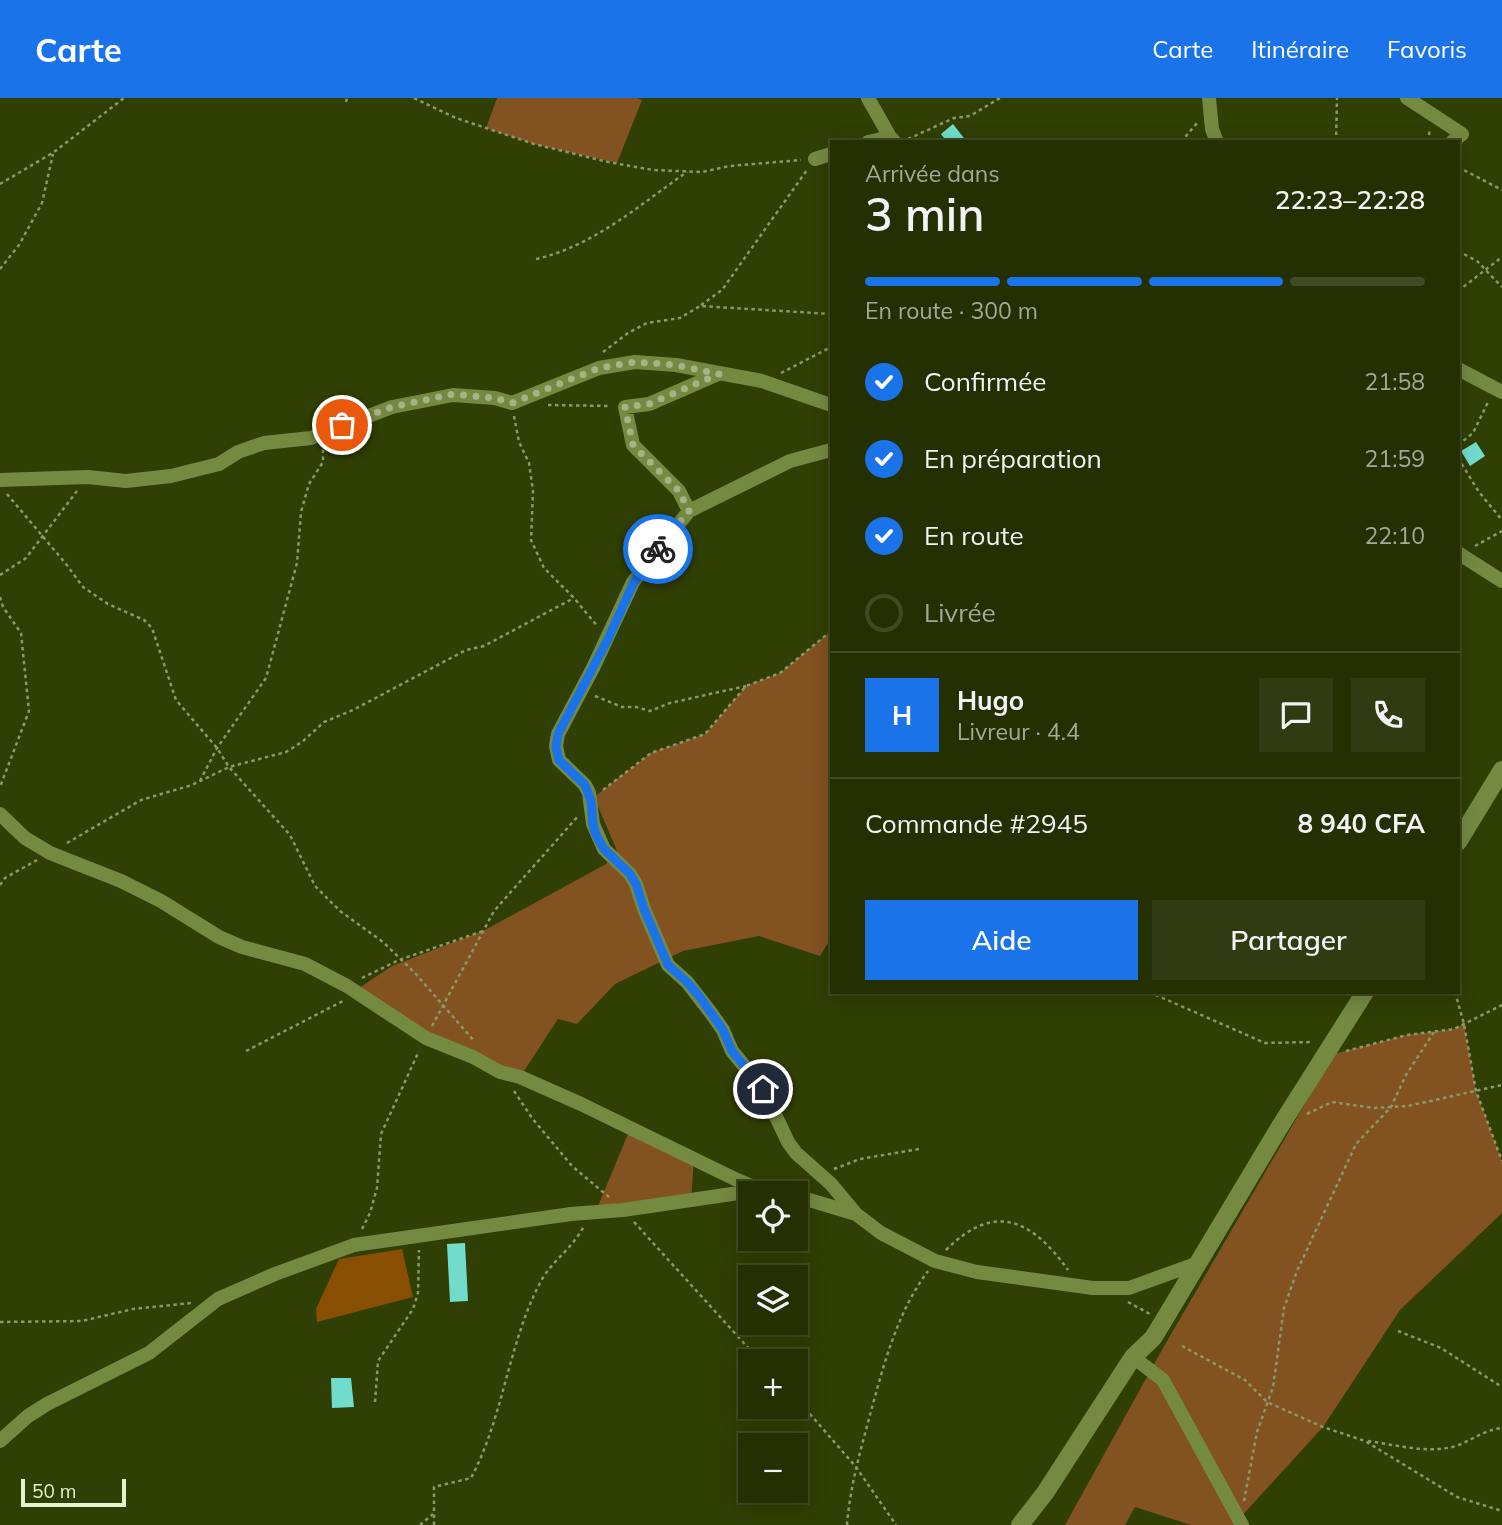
<!DOCTYPE html>
<html lang="fr">
<head>
<meta charset="utf-8">
<style>
	:root { --surface:#242f02; --page:#303b11; --text:#f1f3f6; --muted:#a3a999; --line:#414a24; --accent:#1a73e8 }
	body { margin:0; font-family:Mulish,sans-serif; background:var(--page); color:var(--text); height:100vh; display:flex; flex-direction:column; font-size:26px; white-space:nowrap }
	* { box-sizing:border-box; margin:0 }
	p { font-size:23px; color:var(--muted) }
	.icon { flex:none; width:38px; height:38px; fill:none; stroke:currentColor; stroke-width:2; stroke-linecap:round; stroke-linejoin:round }
	.map { position:relative; flex:1; overflow:hidden }
	.side { position:absolute; left:830px; top:42px; width:630px; height:854px; display:flex; flex-direction:column; background:var(--surface); border-radius:0px; box-shadow:0 4px 18px #0003,0 0 0 2px var(--line) }
	.side>* { flex:none }
	.fabs { position:absolute; left:738px; top:1083px; display:grid; gap:14px }
	.fabs a { display:grid; place-items:center; width:70px; height:70px; border-radius:0px; background:var(--surface); box-shadow:0 4px 18px #0003,0 0 0 2px var(--line); font-size:35px }
	.scale { position:absolute; left:21px; bottom:18px; width:105px; box-sizing:border-box; padding-left:7px; border:4px solid #e5f2cd; border-top:0; font-size:19px; line-height:24px; white-space:nowrap; color:#e5f2cd; -webkit-text-stroke:5px #303f03; paint-order:stroke }
	.pin { position:absolute; display:grid; place-items:center; width:60px; height:60px; color:#fff; margin:-30px; border:4px solid #fff; border-radius:50%; box-shadow:0 2px 7px #0007 }
	.courier { position:absolute; display:grid; place-items:center; width:70px; height:70px; margin:-35px; border:5px solid #1a73e8; border-radius:50%; background:#fff; color:#222; box-shadow:0 2px 9px #0007 }
	.summary em { font-style:normal; font-weight:600 }
	.summary div { display:flex; flex-direction:column-reverse }
	.summary { display:flex; align-items:center; justify-content:space-between; height:119px; padding:0 35px }
	h1 { font-size:46px; font-weight:600; line-height:52px }
	.bar { display:grid; grid-template-columns:repeat(4,1fr); gap:10px 7px; align-content:center; height:84px; padding:0 35px }
	.bar i { height:9px; border-radius:5px; background:var(--line) }
	.bar .selected { background:var(--accent) }
	.bar p { grid-column:span 4 }
	.line { display:flex; align-items:center; gap:18px; padding:0 35px; border-top:2px solid var(--line) }
	.line div { flex:1 }
	.round { display:grid; place-items:center; flex:none; width:74px; height:74px; border-radius:0px; background:var(--page) }
	ol { padding:0 35px; list-style:none }
	li { display:flex; align-items:center; gap:21px; height:77px }
	li p { margin-inline-start:auto }
	li .icon { padding:7px; border-radius:50%; background:var(--accent); color:#fff; stroke-width:4 }
	li:last-child { color:var(--muted) }
	li i { width:38px; height:38px; border:4px solid var(--line); border-radius:50% }
	.primary-button { display:flex; gap:14px; margin-top:auto; padding:14px 35px }
	.primary-button a { flex:1; height:80px; border-radius:0px; background:var(--accent); color:#fff; font-size:28px; font-weight:600; line-height:80px; text-align:center }
	.primary-button a+a { background:var(--page); color:var(--text) }
	header { display:flex; align-items:center; gap:42px; box-sizing:border-box; height:98px; padding:0 35px; background:var(--accent); color:#fff }
	header strong { font-size:33px }
	nav { display:flex; gap:38px; margin-inline-start:auto; font-size:24px }
	.map>svg:first-child { display:block }
</style>
</head>
<body>
<header>
<strong>Carte</strong>
<nav><a>Carte</a><a>Itinéraire</a><a>Favoris</a></nav>
</header>
<div class="map">
<svg width="1502" height="1427" viewBox="0 0 1502 1427">
	<rect width="100%" height="100%" fill="#303f03"/>
	<!-- green -->
	<path fill="#884e01" d="M402 1151 413 1199 317 1224 316 1211 339 1161Z"/>
	<!-- forest -->
	<path fill="#825221" d="M497 0H637L642 2 617 65 534 46 486 30Z
		M831 533V840L820 858 759 838 683 853 615 886 577 926 558 921 520 979 350 896 392 868 483 833 606 766 617 753 594 699 651 655 705 636 746 588 780 575Z
		M1464 926 1476 993 1502 1063V1115L1400 1212 1323 1329 1239 1421 1240 1427H1191L1135 1409 1125 1427H1065L1163 1250 1334 956 1407 937 1454 931Z
		M630 1031 694 1060 691 1103 596 1113Z"/>
	<!-- building -->
	<path fill="#71dccc" d="M953 26 967 44H947L941 36Z
		M1476 344 1485 358 1470 368 1461 353Z
		M465 1145 468 1203 450 1204 447 1146Z
		M331 1280H351L354 1309 332 1310Z"/>
	<g fill="none" stroke-linecap="round" stroke-linejoin="round">
		<!-- path -->
		<path stroke="#8b9969" stroke-width="2.5" stroke-dasharray="3.5 3.5" stroke-linecap="butt" d="M414 0 456 20 534 46 608 64 653 72 702 74 730 68 801 62
			M346 4 347 0
			M908 41 954 20 970 18 1000 0
			M1181 44 1197 25
			M1336 44 1337 0
			M1428 44 1430 30
			M1458 69 1502 92
			M0 86 54 54 124 0
			M1458 153 1477 163 1502 189
			M536 161C594 148 639 107 687 74
			M0 171 19 147 42 105 53 56
			M1458 193 1502 159
			M701 207 722 192 807 72
			M603 254 628 235 647 225 680 220 700 208 831 216
			M781 275 831 249
			M548 307 611 308
			M514 318 519 344 529 365 533 393 531 442 544 470 574 500 598 529
			M1458 347 1473 335 1489 302
			M1458 360 1479 394 1502 422
			M7 396 66 466 83 489 108 506 144 522 152 530 176 602 217 650 229 669 290 737 315 788 340 813 383 844 415 875 475 944
			M1475 448 1502 433
			M0 477 26 460 77 393
			M0 499 3 509 21 535 29 613 0 689
			M595 598 622 609H636L650 613 670 605 746 588
			M200 683 217 650 266 580 297 465 301 414 309 386 323 364V351
			M603 692 651 655 705 636 746 588 780 575 831 533
			M67 745 141 702 192 687 229 669 286 654 302 644 324 624 353 612 466 552 484 548 574 500
			M0 787 5 780 37 762
			M362 880 399 862 483 833
			M1149 894 1265 945 1313 944
			M1455 894 1464 926 1476 993 1502 1063
			M432 928 494 813 579 717
			M246 953 343 903
			M1346 953 1407 937 1454 931 1502 907
			M514 993 532 1020 572 1068 609 1099
			M1307 1016 1332 1004 1374 1010 1408 1008 1502 987
			M834 1071 860 1061 919 1051
			M634 1124 761 1264
			M362 1131 370 1115 377 1090 381 1036 419 953
			M946 1152C995 1103 1032 1122 1068 1172
			M1128 1204 1150 1216
			M0 1224 82 1223 133 1211 191 1205
			M1398 1233 1441 1250 1502 1289
			M1182 1248 1245 1282 1267 1304 1323 1329 1365 1343 1457 1399 1502 1413
			M796 1300 856 1369 896 1427
			M375 1304 378 1263 413 1211 418 1195 419 1152
			M1368 1343C1396 1347 1429 1356 1456 1348 1473 1342 1483 1332 1502 1330
			M1244 1403 1257 1334 1273 1289 1284 1210 1297 1173 1356 1046 1391 1009 1406 977 1434 934
			M420 1427 433 1416
			M434 1427V1389L471 1380C504 1318 508 1245 541 1183 552 1163 572 1151 584 1128
			M847 1427C850 1389 860 1354 870 1317 883 1269 897 1214 928 1173"/>
		<!-- street -->
		<path stroke="#748a41" stroke-width="14" d="M868 0 890 39
			M1209 0 1212 31 1217 44
			M1407 0 1462 36 1452 44
			M868 44 890 39 894 43
			M815 61 831 56
			M1458 271 1502 294
			M831 352 790 363 689 413 633 484 593 570 558 636 556 648 559 662 585 687 589 695 593 726 604 751 630 776 636 786 644 811 668 867 687 884 711 915 723 932 732 953 763 991 788 1044 796 1055 831 1086 856 1116
			M0 382 88 379 126 383 171 378 219 366 238 354 264 345 311 340 392 309 453 297 495 300 512 305 599 270 635 264 676 267 762 283 831 307
			M689 413 679 393 633 347 625 309 649 306 718 276
			M1458 455 1502 483
			M0 716 25 740 50 755 121 783 161 803 219 839 242 849 305 866 347 888 426 940 473 959 500 974 520 979 581 1006 735 1081 761 1092 781 1096
			M796 1098 856 1116 881 1135 935 1163 977 1174 1093 1190H1129L1201 1164
			M1133 1259 1163 1282 1242 1427
			M0 1343 28 1318 47 1306 149 1255 218 1201 275 1176 354 1147 571 1116 623 1112 759 1092"/>
		<!-- secondary -->
		<path stroke="#748a41" stroke-width="18" d="M1458 744 1502 672
			M1020 1427 1045 1395 1133 1259 1153 1240 1164 1222 1279 1030 1365 894"/>
	</g>
	<g fill="none" stroke-linecap="round" stroke-linejoin="round">
		<!-- done -->
		<path stroke="#a6b386" stroke-width="7" stroke-dasharray="0 12.6" d="M342 327 392 309 453 296 495 300 512 305 599 270 635 264 676 267 719 276 649 306 625 309 633 347 679 393 689 413 658 451"/>
		<!-- route -->
		<path stroke="#1a73e8" stroke-width="9" d="M658 451 634 484 608 541 558 636 556 649 559 662 585 687 591 703 593 726 596 737 604 751 630 776 636 786 644 811 668 867 687 884 699 898 723 932 732 953 763 991"/>
	</g>
</svg>
<div class="fabs">
<a><svg class="icon" aria-label="locate" viewBox="0 0 24 24"><circle cx="12" cy="12" r="6"/><path d="M12 2v4M12 18v4M2 12h4M18 12h4"/></svg></a>
<a><svg class="icon" aria-label="layers" viewBox="0 0 24 24"><path d="M12 4l9 5-9 5-9-5zM3 14l9 5 9-5"/></svg></a>
<a>+</a>
<a>−</a>
</div>
<div class="scale">50 m</div>
<div class="pin" style="left:342px;top:327px;background:#ea580c"><svg class="icon" aria-label="bag" viewBox="0 0 24 24"><path d="M5 8h14l-1 12H6zM9 8a3 3 0 0 1 6 0"/></svg></div>
<div class="pin" style="left:763px;top:991px;background:#1f2937"><svg class="icon" aria-label="home" viewBox="0 0 24 24"><path d="M3 11l9-7 9 7M6 9v11h12V9"/></svg></div>
<div class="courier" style="left:658px;top:451px"><svg class="icon" aria-label="bike" viewBox="0 0 24 24"><circle cx="6" cy="16" r="4"/><circle cx="18" cy="16" r="4"/><path d="M6 16l4-8h5l3 8M10 8l3 8H6M13 5h3"/></svg></div>
<section class="side">
<div class="summary"><div><h1>3 min</h1><p>Arrivée dans</p></div><em>22:23–22:28</em></div>
<div class="bar"><i class="selected"></i><i class="selected"></i><i class="selected"></i><i></i><p>En route · 300 m</p></div>
<ol>
<li><svg class="icon" aria-label="check" viewBox="0 0 24 24"><path d="M5 12l5 5 9-10"/></svg>Confirmée<p>21:58</p></li>
<li><svg class="icon" aria-label="check" viewBox="0 0 24 24"><path d="M5 12l5 5 9-10"/></svg>En préparation<p>21:59</p></li>
<li><svg class="icon" aria-label="check" viewBox="0 0 24 24"><path d="M5 12l5 5 9-10"/></svg>En route<p>22:10</p></li>
<li><i></i>Livrée</li>
</ol>
<div class="line" style="height:126px"><b class="round" style="background:var(--accent);color:#fff">H</b><div><b>Hugo</b><p>Livreur · 4.4</p></div><a class="round"><svg class="icon" aria-label="chat" viewBox="0 0 24 24"><path d="M4 5h16v11H9l-5 4z"/></svg></a><a class="round"><svg class="icon" aria-label="phone" viewBox="0 0 24 24"><path d="M5 4h4l2 5-3 2q2 4 5 5l2-3 5 2v4C11 20 4 13 5 4z"/></svg></a></div>
<div class="line" style="height:91px"><div>Commande #2945</div><b>8 940 CFA</b></div>
<div class="primary-button"><a>Aide</a><a>Partager</a></div>
</section>
</div>
</body>
</html>
